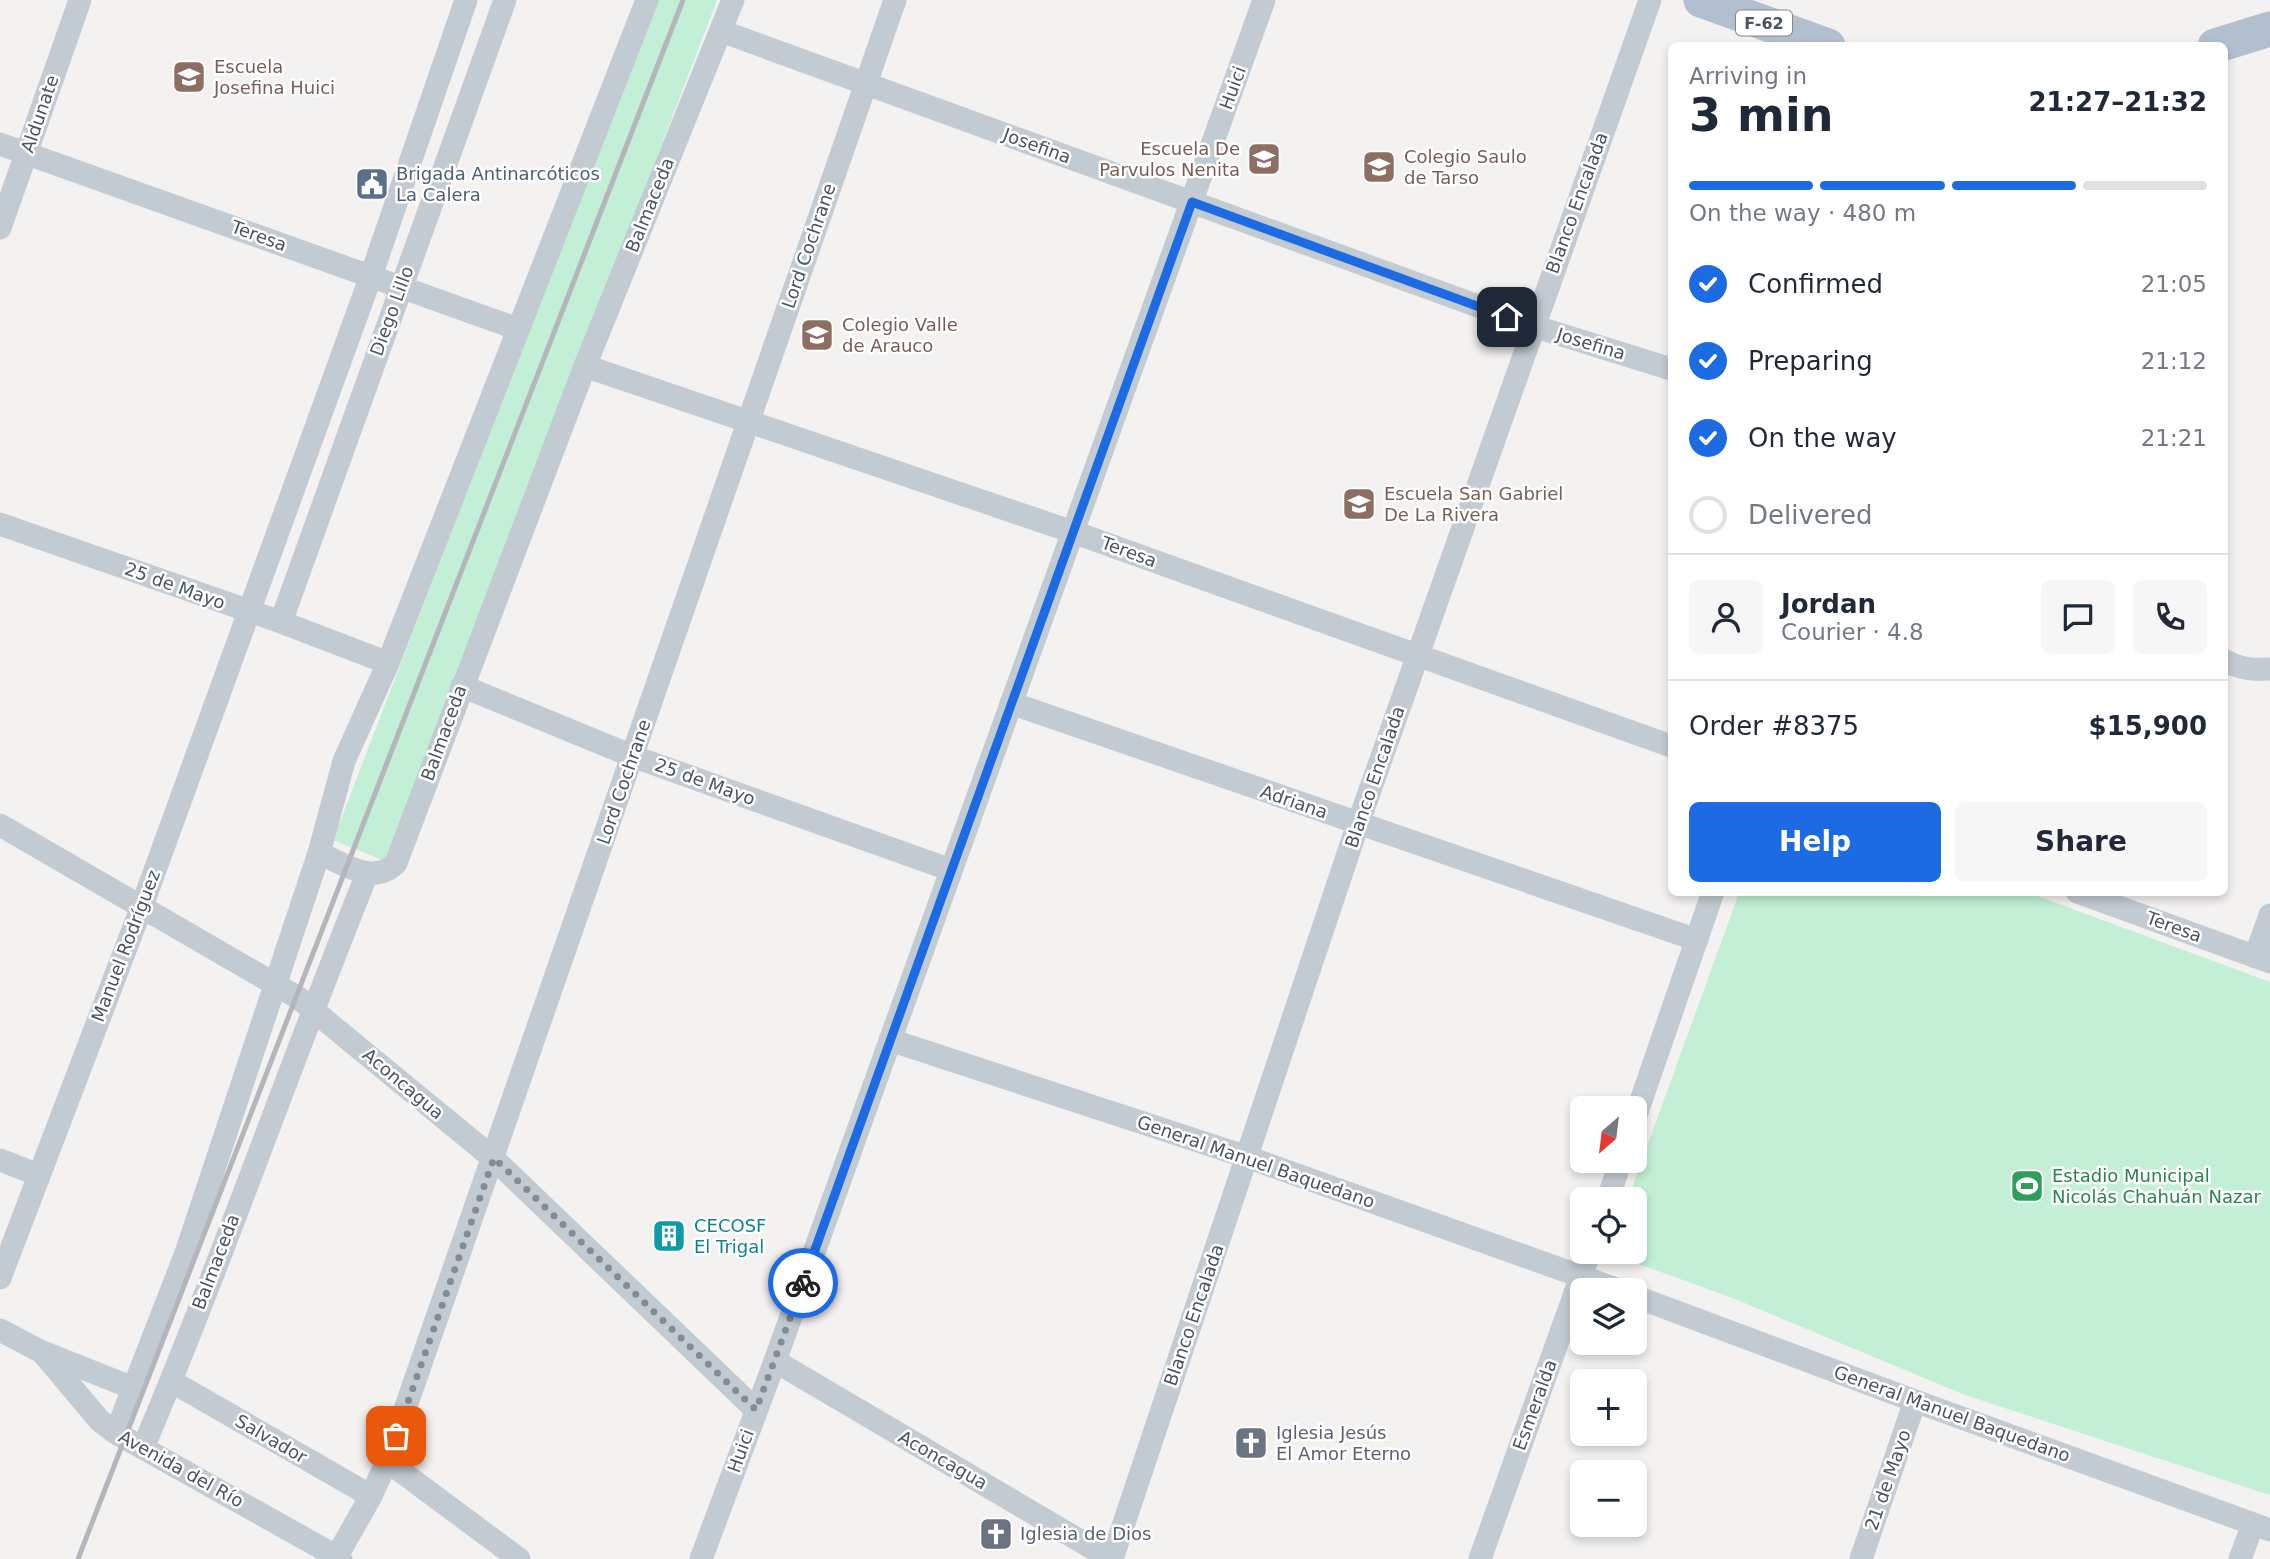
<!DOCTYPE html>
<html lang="en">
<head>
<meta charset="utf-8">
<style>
	:root { --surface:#fff; --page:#f6f6f7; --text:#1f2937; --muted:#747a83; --line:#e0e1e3; --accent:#1d6be2 }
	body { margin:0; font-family:"DejaVu Sans",sans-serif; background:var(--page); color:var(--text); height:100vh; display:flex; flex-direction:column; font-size:26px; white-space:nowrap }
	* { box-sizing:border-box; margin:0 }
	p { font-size:23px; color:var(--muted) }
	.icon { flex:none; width:38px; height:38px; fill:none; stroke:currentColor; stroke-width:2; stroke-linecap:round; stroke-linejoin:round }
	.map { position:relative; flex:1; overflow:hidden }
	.details { position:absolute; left:1668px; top:42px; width:560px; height:854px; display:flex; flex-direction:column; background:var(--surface); border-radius:10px; box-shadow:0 4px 10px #0003 }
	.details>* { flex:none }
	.needle { width:46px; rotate:208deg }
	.fabs { position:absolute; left:1570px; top:1096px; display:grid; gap:14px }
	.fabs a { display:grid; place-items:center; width:77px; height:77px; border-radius:10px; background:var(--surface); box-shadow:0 4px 10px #0003; font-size:35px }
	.pin { position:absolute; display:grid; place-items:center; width:60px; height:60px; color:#fff; margin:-30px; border-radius:14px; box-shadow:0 4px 10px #0006 }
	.courier { position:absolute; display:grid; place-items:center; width:70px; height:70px; margin:-35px; border:5px solid #1d6be2; border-radius:50%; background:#fff; color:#222; box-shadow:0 2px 9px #0007 }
	.overview em { font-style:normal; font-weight:700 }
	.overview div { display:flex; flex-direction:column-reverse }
	.overview { display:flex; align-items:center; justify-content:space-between; height:119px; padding:0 21px }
	h1 { font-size:46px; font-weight:700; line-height:52px }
	.bar { display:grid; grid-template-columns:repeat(4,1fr); gap:10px 7px; align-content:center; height:84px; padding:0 21px }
	.bar i { height:9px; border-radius:5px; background:var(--line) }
	.bar .selected { background:var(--accent) }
	.bar p { grid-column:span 4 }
	.line { display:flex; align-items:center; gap:18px; padding:0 21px; border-top:2px solid var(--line) }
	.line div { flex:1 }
	.round { display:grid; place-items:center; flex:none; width:74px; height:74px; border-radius:10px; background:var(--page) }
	ol { padding:0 21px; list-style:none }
	li { display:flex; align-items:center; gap:21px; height:77px }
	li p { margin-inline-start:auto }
	li .icon { padding:7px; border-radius:50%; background:var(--accent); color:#fff; stroke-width:4 }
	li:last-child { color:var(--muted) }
	li i { width:38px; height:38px; border:4px solid var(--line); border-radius:50% }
	.primary-button { display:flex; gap:14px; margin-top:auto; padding:14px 21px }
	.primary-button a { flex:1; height:80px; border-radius:10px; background:var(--accent); color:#fff; font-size:28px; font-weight:700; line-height:80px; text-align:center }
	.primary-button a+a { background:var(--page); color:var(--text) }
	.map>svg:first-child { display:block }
</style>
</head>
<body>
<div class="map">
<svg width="2270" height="1559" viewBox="0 0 2270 1559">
	<rect width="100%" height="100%" fill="#f4f1f1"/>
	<!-- green -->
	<path fill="#c2efd5" d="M656 0H717L387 862 333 840Z
		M1739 893H2029L2270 982V1495L1965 1395 1735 1299 1636 1263 1626 1251H1634V1199H1628Z"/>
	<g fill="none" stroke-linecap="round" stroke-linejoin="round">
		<!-- minor -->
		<path stroke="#c2cbd2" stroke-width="23" d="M721 31 1533 326 1671 369
			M0 144 518 329
			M0 228 80 0
			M585 366 1073 532 1671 746
			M0 524 281 622 388 663
			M281 622 505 0
			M2224 660C2240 669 2252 670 2270 669
			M462 686 632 756 951 870
			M1011 703 1697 940
			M0 825 297 997 494 1159 756 1410
			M319 853C344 864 373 886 396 863L585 366 733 0
			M2077 892 2270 962
			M2255 957 2270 915
			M890 1040 1247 1157 1619 1290
			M1634 1121 1713 892
			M0 1160 39 1175
			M1608 1199 1621 1160
			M0 1278 142 906 371 276 466 0
			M1634 1296 1915 1401 2270 1530
			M0 1330 42 1352 100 1421 116 1433 341 1559
			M45 1353 133 1388
			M775 1361 1111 1559
			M171 1381 371 1496
			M116 1433 186 1253 319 853 344 761 388 663 647 0
			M143 1448C223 1259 290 1064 367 874
			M387 1461 519 1559
			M337 1556 371 1496 387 1461 895 0
			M701 1559 775 1361 1264 0
			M1112 1559 1358 824 1650 0
			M1480 1559 1590 1251
			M1861 1559 1915 1401
			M2240 1559 2253 1524"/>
		<!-- primary -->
		<path stroke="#b2bfcf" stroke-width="35" d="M1701 0 1828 46
			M2215 46 2270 29"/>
		<!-- rail -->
		<path stroke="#b4b6bb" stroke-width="5" d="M78 1559 683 0"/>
	</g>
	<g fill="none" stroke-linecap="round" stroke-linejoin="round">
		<!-- done -->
		<path stroke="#858b92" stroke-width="7" stroke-dasharray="0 12.6" d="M396 1436 494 1158 756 1410 803 1283"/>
		<!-- route -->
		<path stroke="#1d6be2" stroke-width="9" d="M803 1283 1192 202 1507 317"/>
	</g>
	<!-- icons -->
	<defs>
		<symbol id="school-square" viewBox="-11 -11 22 22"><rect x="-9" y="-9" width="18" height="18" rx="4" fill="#8d6e63" stroke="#fff"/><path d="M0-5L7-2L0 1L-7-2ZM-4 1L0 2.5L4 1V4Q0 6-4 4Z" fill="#fff"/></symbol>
		<symbol id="civic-square" viewBox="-11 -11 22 22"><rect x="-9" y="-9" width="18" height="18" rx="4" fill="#5c6f8a" stroke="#fff"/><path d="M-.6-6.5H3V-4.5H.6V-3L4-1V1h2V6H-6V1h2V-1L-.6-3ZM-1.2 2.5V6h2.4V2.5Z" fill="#fff"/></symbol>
		<symbol id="stadium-square" viewBox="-11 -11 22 22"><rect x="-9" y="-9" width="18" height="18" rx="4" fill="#2e9e5b" stroke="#fff"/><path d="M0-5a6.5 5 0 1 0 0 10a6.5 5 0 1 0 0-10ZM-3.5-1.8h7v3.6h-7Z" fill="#fff"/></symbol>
		<symbol id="building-square" viewBox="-11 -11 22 22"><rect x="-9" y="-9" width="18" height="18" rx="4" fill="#0f9aa8" stroke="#fff"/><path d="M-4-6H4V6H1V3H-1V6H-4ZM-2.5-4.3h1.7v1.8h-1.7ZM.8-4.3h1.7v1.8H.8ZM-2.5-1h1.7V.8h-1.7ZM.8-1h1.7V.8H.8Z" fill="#fff"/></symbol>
		<symbol id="church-square" viewBox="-11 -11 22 22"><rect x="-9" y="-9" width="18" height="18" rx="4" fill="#6b7280" stroke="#fff"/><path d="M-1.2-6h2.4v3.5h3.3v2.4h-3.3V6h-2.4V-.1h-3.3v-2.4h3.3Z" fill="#fff"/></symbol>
	</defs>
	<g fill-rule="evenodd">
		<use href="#school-square" x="170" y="58" width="38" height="38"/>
		<use href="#school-square" x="1245" y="140" width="38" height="38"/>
		<use href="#school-square" x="1360" y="148" width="38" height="38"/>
		<use href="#civic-square" x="353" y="165" width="38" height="38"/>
		<use href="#school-square" x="798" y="316" width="38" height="38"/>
		<use href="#school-square" x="1340" y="485" width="38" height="38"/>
		<use href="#stadium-square" x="2008" y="1167" width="38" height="38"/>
		<use href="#building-square" x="650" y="1217" width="38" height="38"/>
		<use href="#church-square" x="1232" y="1424" width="38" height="38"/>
		<use href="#church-square" x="977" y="1515" width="38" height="38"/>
	</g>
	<g text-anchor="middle" stroke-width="5" stroke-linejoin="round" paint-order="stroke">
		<!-- shield labels -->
		<rect fill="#fff" stroke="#80878f" stroke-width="2" x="1736" y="10.5" width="56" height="25" rx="5"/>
		<g font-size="16" font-weight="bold" fill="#49545f">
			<text x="1764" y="29">F-62</text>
		</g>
		<!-- education labels -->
		<g font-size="18" fill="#785e54" stroke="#fff" text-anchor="start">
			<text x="214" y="73">Escuela<tspan x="214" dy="21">Josefina Huici</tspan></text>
			<text x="1240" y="155" text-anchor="end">Escuela De<tspan x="1240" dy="21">Parvulos Nenita</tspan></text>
			<text x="1404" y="163">Colegio Saulo<tspan x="1404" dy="21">de Tarso</tspan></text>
			<text x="842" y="331">Colegio Valle<tspan x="842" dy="21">de Arauco</tspan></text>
			<text x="1384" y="500">Escuela San Gabriel<tspan x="1384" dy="21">De La Rivera</tspan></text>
		</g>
		<!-- street labels -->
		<g font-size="18" fill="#49545f" stroke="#fff">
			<text transform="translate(1233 88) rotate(-70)" y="6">Huici</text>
			<text transform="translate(40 114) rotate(-71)" y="6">Aldunate</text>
			<text transform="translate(1037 146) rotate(20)" y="6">Josefina</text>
			<text transform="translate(1577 203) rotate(-70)" y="6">Blanco Encalada</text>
			<text transform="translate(650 205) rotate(-68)" y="6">Balmaceda</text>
			<text transform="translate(259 236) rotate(20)" y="6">Teresa</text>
			<text transform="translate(809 246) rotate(-71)" y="6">Lord Cochrane</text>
			<text transform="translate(392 311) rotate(-70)" y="6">Diego Lillo</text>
			<text transform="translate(1591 344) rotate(17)" y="6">Josefina</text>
			<text transform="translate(1129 552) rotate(20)" y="6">Teresa</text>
			<text transform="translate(175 586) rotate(20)" y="6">25 de Mayo</text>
			<text transform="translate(444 733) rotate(-70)" y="6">Balmaceda</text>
			<text transform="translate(1375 777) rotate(-71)" y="6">Blanco Encalada</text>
			<text transform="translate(624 782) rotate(-71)" y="6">Lord Cochrane</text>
			<text transform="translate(705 782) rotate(20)" y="6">25 de Mayo</text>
			<text transform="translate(1294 802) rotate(19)" y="6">Adriana</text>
			<text transform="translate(2174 927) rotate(20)" y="6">Teresa</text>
			<text transform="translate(126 946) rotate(-69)" y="6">Manuel Rodríguez</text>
			<text transform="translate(403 1084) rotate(40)" y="6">Aconcagua</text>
			<text transform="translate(1256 1162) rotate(19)" y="6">General Manuel Baquedano</text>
			<text transform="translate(216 1262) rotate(-69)" y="6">Balmaceda</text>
			<text transform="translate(1194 1315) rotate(-71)" y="6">Blanco Encalada</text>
			<text transform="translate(1535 1405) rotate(-70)" y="6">Esmeralda</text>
			<text transform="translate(1952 1414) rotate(20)" y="6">General Manuel Baquedano</text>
			<text transform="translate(271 1439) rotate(30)" y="6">Salvador</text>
			<text transform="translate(741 1451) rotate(-70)" y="6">Huici</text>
			<text transform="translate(943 1460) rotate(30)" y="6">Aconcagua</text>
			<text transform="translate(181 1469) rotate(29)" y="6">Avenida del Río</text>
			<text transform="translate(1888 1480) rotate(-71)" y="6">21 de Mayo</text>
		</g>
		<!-- service labels -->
		<g font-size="18" fill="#4e5e75" stroke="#fff" text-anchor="start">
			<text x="396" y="180">Brigada Antinarcóticos<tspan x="396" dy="21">La Calera</tspan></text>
		</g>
		<!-- leisure labels -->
		<g font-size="18" fill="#27864d" stroke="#fff" text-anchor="start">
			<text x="2052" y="1182">Estadio Municipal<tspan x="2052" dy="21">Nicolás Chahuán Nazar</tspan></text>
		</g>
		<!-- culture labels -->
		<g font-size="18" fill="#0d838f" stroke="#fff" text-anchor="start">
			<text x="694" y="1232">CECOSF<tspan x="694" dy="21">El Trigal</tspan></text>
		</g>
		<!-- worship labels -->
		<g font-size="18" fill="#5b616d" stroke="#fff" text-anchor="start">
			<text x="1276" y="1439">Iglesia Jesús<tspan x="1276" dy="21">El Amor Eterno</tspan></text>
			<text x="1020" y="1540">Iglesia de Dios</text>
		</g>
	</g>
</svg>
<div class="fabs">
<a><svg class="needle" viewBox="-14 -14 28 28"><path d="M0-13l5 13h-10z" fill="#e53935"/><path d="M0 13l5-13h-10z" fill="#747a83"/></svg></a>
<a><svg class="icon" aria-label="locate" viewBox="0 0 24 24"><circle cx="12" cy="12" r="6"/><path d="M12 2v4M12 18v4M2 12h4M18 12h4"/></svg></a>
<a><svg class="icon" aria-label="layers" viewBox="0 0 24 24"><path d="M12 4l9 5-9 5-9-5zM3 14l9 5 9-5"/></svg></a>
<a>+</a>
<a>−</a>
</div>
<div class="pin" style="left:396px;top:1436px;background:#ea580c"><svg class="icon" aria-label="bag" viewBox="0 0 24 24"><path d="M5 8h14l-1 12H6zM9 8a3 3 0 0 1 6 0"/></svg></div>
<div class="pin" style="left:1507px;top:317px;background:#1f2937"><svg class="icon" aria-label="home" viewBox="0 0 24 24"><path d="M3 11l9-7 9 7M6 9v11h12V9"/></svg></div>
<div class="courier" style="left:803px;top:1283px"><svg class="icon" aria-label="bike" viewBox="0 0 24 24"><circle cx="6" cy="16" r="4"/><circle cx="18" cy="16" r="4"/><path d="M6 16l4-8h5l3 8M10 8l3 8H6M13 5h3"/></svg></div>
<section class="details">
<div class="overview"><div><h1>3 min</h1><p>Arriving in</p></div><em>21:27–21:32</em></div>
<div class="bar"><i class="selected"></i><i class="selected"></i><i class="selected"></i><i></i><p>On the way · 480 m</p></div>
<ol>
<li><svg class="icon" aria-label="check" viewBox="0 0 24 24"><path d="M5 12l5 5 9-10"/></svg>Confirmed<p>21:05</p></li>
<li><svg class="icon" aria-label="check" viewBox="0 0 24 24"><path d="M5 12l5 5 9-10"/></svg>Preparing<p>21:12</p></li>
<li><svg class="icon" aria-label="check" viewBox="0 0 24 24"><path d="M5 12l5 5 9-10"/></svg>On the way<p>21:21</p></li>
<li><i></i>Delivered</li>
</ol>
<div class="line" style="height:126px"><a class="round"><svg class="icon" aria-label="person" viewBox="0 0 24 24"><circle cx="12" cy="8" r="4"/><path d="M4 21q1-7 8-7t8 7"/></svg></a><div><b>Jordan</b><p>Courier · 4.8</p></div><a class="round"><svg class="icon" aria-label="chat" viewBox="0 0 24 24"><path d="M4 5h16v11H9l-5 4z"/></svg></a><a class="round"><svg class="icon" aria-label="phone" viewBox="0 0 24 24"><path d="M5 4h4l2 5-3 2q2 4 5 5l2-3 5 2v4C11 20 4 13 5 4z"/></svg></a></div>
<div class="line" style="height:91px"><div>Order #8375</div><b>$15,900</b></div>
<div class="primary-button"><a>Help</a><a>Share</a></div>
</section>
</div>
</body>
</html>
